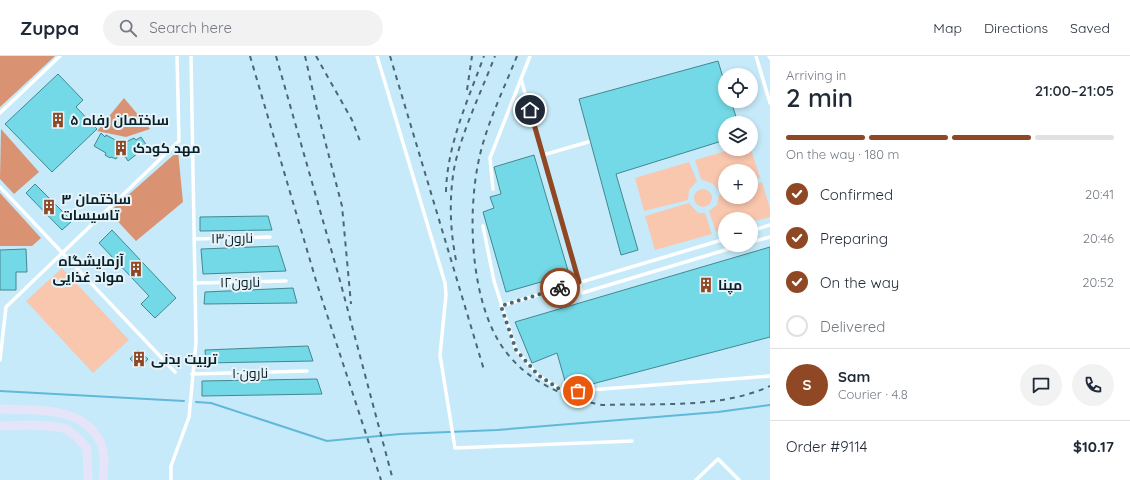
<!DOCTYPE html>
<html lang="en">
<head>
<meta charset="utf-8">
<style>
	:root { --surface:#fff; --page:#f2f2f3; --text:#1f2937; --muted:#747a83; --line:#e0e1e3; --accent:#8f4823 }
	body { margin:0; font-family:Quicksand,Cairo,sans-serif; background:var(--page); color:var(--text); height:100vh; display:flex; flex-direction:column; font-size:15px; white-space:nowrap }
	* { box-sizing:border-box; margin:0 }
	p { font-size:13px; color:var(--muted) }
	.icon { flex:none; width:22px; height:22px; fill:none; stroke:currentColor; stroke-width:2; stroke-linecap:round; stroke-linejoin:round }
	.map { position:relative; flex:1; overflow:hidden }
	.sheet { display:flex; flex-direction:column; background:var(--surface); width:360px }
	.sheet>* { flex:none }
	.buttons { position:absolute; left:718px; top:12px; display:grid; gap:8px }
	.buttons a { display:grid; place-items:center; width:40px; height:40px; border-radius:50%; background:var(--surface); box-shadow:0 2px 6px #0003; font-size:20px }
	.pin { position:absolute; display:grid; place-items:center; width:34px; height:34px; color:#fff; margin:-17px; border:2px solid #fff; border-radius:50%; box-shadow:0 1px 4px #0007 }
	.courier { position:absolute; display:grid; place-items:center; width:40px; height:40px; margin:-20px; border:3px solid #8f4823; border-radius:50%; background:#fff; color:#222; box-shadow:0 1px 5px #0007 }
	.summary em { font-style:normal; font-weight:600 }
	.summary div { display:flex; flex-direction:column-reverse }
	.summary { display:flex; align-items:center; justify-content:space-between; height:68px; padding:0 16px }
	h1 { font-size:26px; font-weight:600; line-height:30px }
	.bar { display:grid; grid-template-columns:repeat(4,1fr); gap:6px 4px; align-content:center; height:48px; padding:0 16px }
	.bar i { height:5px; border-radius:3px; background:var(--line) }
	.bar .active { background:var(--accent) }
	.bar p { grid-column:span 4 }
	.line { display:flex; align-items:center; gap:10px; padding:0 16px; border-top:1px solid var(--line) }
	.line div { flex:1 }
	.round { display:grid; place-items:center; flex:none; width:42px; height:42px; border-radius:21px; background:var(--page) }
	ol { padding:0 16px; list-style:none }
	li { display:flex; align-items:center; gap:12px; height:44px }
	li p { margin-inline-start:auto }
	li .icon { padding:4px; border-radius:50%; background:var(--accent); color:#fff; stroke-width:4 }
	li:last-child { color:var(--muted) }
	li i { width:22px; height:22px; border:2px solid var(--line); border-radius:50% }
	header { display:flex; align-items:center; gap:24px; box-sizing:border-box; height:56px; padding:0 20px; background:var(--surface); border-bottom:1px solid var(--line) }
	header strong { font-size:19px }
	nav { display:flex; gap:22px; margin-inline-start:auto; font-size:14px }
	.search { width:280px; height:36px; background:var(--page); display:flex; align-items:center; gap:10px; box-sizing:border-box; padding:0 14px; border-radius:22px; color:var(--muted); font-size:15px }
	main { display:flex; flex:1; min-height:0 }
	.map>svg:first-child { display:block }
</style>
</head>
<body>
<header>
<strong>Zuppa</strong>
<div class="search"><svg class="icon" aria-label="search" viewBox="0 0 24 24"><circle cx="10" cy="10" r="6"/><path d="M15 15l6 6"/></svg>Search here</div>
<nav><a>Map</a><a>Directions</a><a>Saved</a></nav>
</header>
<main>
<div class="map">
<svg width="770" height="424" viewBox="0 0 770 424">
	<rect width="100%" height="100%" fill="#c6eaf9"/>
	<!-- green -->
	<path fill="#f9c6ae" d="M733 93H751L760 122 751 124V115H725V132L718 134 713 128 701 123 695 104Z
		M689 106 697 125 689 134 688 144 644 155 635 122Z
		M762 126 770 153V161L751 166V163H725V173L716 176 709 155 717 149 719 139 725 137V141H751V130Z
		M694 142a9 9 0 1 1 18 0a9 9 0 1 1-18 0Z
		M689 147 698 157H705L712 178 655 194 645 160Z
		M62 212 129 284 93 317 26 245Z"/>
	<!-- forest -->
	<path fill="#d99373" d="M0 0H55L0 51Z
		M124 42 150 73 126 81 97 75Z
		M1 73 39 116 14 138 0 123Z
		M178 95 183 146 136 185 109 156Z
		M0 137 41 182 32 190H0Z"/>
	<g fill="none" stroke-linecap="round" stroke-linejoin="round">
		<!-- stream -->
		<path stroke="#61b8d9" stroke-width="2" d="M0 335 184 345
			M196 346 211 347 327 385 400 378 497 374 718 356 770 349"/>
	</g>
	<!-- building -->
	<path fill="#74d9e6" stroke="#428890" d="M718 5 725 28V45H731L738 67H725V84L616 118 638 194 621 199 579 43Z
		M58 18 83 44 76 51 97 73 52 116 5 68Z
		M101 77 105 81 106 79 119 86H126L134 82 136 84 141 81 147 90 128 105 121 94 116 103 111 101 110 102 105 99 106 97 94 90Z
		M534 99 569 218 506 236 483 156 494 152 490 141 501 138 494 111Z
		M35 128 72 165 62 174 26 137Z
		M268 160 272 174 200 175V161Z
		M112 174 176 242 155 262 141 248 149 240 99 187Z
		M278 190 286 215 203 218 201 193Z
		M770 191V281L577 332H567L557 297 532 307 515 266Z
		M26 193 27 216H16V234H0V194Z
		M293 232 297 247 204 248 205 236Z
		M308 290 313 305 206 307 205 294Z
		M138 294 148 303 140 312 130 303Z
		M317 323 322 338 202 340V325Z"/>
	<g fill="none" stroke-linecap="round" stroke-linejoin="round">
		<!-- service -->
		<path stroke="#fff" stroke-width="3.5" d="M377 0 445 227 446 239 440 299 455 392 632 385
			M530 0 521 23 582 237 742 189
			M756 0 770 47
			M769 0 770 2
			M0 57 60 0
			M543 99 588 86
			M0 131 175 316
			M493 133 490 102 521 23
			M483 170 494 225 516 294 538 319 564 336 770 320
			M751 175 770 169
			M194 183 270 181
			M751 186 770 181
			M195 227 286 225
			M501 250 725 183
			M0 304 6 251 179 85 177 0
			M192 318 307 315
			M171 424V410L189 361 196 286 191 0
			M696 424 718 403 739 424"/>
		<!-- secondary -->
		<path stroke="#e5e4f8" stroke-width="9" d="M0 353C32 355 79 349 98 382 106 394 104 411 103 424
			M0 370C16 369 51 368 66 373 74 377 81 385 87 392L88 424"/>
		<!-- rail -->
		<path stroke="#4a6873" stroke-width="2" stroke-dasharray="5 5" stroke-linecap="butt" d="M250 0 317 228 381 424
			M276 0 339 221 393 424
			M305 0 318 58 342 150 351 248
			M316 0 352 64 360 85
			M390 0 484 314
			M517 0C503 35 485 71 478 108 467 163 471 251 506 296 530 327 566 342 602 349 657 347 720 353 770 330
			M467 34 472 0
			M446 136C447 89 468 44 484 0
			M456 204C450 174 449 143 454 113 461 77 482 34 495 0"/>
	</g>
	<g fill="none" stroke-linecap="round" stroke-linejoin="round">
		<!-- done -->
		<path stroke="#4a6772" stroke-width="4" stroke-dasharray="0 7.2" d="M560 232 501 250 516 294 538 319 564 336 578 335"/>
		<!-- route -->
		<path stroke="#8f4823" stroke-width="5" d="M530 54 579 226 560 232"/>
	</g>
	<!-- icons -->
	<defs>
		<symbol id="building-bare" viewBox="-9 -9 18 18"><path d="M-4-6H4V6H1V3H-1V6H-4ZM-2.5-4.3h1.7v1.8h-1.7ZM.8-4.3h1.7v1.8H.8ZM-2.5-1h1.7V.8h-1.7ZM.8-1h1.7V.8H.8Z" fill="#8f4823" stroke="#e7f3f8" stroke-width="2.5" paint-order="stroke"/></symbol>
	</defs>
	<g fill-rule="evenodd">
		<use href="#building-bare" x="47" y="53" width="22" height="22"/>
		<use href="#building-bare" x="110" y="81" width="22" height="22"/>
		<use href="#building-bare" x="38" y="140" width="22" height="22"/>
		<use href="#building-bare" x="125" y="202" width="22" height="22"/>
		<use href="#building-bare" x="695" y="218" width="22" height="22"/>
		<use href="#building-bare" x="128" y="292" width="22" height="22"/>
	</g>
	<g text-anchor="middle" stroke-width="4" stroke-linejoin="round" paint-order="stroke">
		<!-- poi labels -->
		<g font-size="14" font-weight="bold" fill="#07212a" stroke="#e7f3f8" text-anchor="start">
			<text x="70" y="69">۵ ساختمان رفاه</text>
			<text x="133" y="97">مهد کودک</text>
			<text x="61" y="148">۳ ساختمان<tspan x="61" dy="16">تاسیسات</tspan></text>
			<text x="124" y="210" text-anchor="end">آزمایشگاه<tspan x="124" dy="16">مواد غذایی</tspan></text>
			<text x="718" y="234">مپنا</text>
			<text x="151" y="308">تربیت بدنی</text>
		</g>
		<!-- street labels -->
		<g font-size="14" fill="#07212a" stroke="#e7f3f8">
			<text transform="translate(232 182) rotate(-1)" y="5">نارون۱۳</text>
			<text transform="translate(240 226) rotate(-1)" y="5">نارون۱۲</text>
			<text transform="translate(250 317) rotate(-1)" y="5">نارون۱۰</text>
		</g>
	</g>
</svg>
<div class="buttons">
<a><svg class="icon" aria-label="locate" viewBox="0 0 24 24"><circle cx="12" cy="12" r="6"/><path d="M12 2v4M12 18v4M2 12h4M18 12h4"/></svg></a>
<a><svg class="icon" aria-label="layers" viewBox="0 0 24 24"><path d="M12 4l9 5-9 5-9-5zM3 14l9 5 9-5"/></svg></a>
<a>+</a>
<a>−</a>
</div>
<div class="pin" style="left:578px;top:335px;background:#ea580c"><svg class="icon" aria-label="bag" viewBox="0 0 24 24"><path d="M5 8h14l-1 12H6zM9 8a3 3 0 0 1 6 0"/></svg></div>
<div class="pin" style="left:530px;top:54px;background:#1f2937"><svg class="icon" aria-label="home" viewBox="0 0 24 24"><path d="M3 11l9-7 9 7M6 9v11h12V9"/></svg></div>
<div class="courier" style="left:560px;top:232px"><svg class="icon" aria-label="bike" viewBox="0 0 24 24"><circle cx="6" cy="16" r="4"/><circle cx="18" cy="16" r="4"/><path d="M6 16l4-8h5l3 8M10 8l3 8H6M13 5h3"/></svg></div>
</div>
<section class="sheet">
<div class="summary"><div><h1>2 min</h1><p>Arriving in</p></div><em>21:00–21:05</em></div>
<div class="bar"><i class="active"></i><i class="active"></i><i class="active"></i><i></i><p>On the way · 180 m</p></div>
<ol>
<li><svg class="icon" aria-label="check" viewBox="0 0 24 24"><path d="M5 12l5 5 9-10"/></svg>Confirmed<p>20:41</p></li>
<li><svg class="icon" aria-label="check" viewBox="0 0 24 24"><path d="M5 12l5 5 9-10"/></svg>Preparing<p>20:46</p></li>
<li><svg class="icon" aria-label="check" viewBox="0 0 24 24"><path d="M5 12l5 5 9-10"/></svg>On the way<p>20:52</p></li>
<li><i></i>Delivered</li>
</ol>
<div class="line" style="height:72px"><b class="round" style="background:var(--accent);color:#fff">S</b><div><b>Sam</b><p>Courier · 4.8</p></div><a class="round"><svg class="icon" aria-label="chat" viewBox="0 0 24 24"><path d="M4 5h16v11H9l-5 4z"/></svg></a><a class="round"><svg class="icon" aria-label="phone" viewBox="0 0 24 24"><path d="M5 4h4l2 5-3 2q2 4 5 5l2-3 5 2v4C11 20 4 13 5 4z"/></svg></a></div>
<div class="line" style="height:52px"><div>Order #9114</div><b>$10.17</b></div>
</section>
</main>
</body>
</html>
